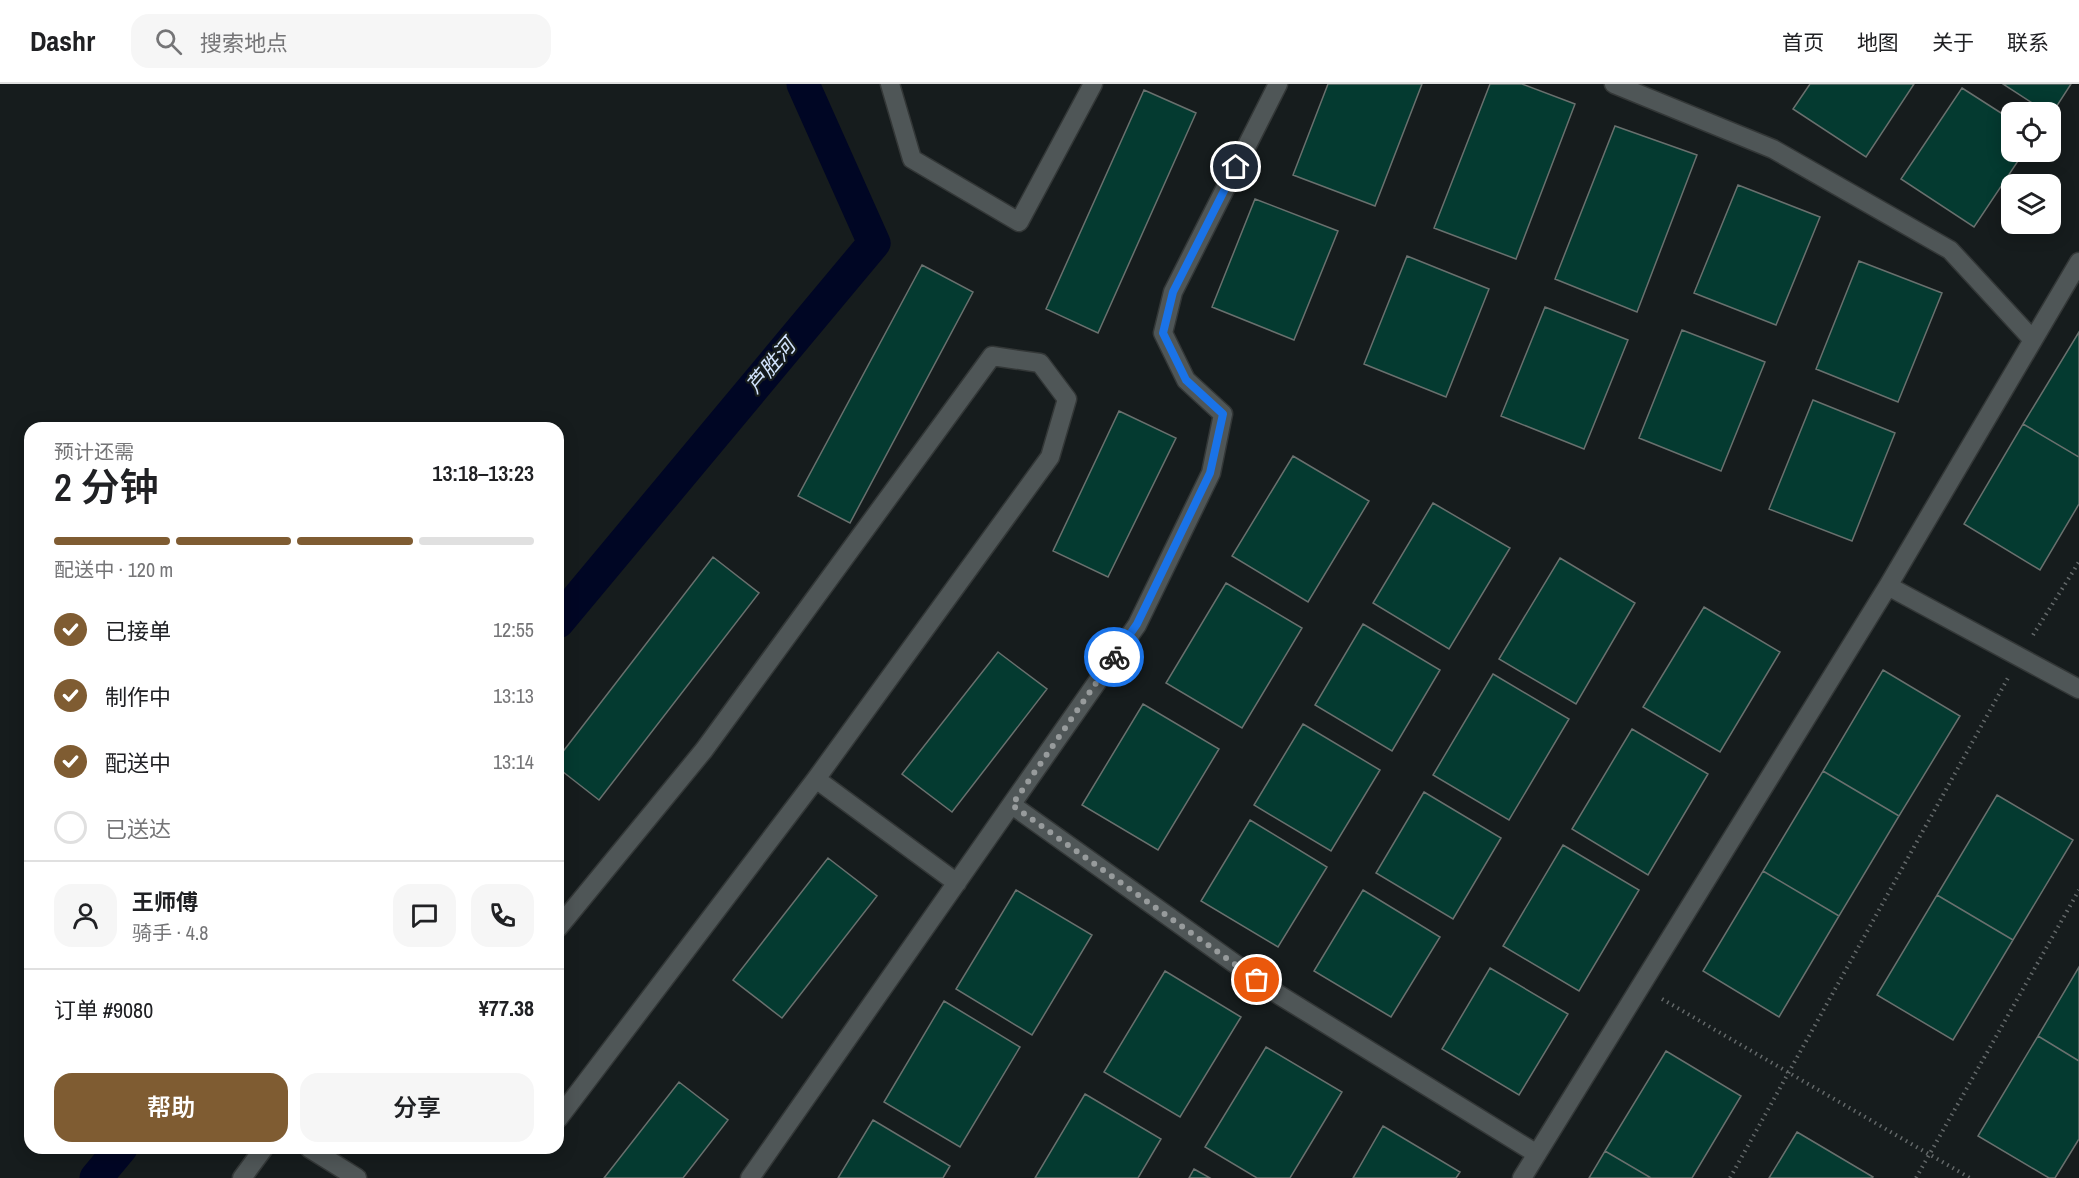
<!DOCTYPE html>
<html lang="zh">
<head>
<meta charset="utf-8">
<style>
	:root { --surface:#fff; --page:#f6f6f6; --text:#202124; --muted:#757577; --line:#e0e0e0; --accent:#7f5c32 }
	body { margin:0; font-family:"Archivo Narrow","Noto Sans SC",sans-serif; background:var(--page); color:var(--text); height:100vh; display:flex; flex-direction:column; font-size:22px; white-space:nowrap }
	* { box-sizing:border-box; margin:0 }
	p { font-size:20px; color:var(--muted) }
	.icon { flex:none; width:33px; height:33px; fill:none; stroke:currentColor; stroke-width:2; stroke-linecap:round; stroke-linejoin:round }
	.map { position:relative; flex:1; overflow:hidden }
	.drawer { position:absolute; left:24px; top:338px; width:540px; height:732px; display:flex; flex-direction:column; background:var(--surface); border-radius:18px; box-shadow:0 3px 15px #0003 }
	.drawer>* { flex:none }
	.buttons { position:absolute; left:2001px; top:18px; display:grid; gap:12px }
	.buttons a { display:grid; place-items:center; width:60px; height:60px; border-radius:12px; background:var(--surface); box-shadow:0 3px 15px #0003; font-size:30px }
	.pin { position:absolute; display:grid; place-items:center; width:51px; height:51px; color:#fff; margin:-26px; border:3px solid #fff; border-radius:50%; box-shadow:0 2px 6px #0007 }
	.courier { position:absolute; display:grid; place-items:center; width:60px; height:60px; margin:-30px; border:4px solid #1a73e8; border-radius:50%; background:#fff; color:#222; box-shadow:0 2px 8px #0007 }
	.headline em { font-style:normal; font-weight:600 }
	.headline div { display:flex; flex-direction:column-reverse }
	.headline { display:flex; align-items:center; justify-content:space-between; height:102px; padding:0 30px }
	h1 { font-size:39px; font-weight:600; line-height:45px }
	.bar { display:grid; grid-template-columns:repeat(4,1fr); gap:9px 6px; align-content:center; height:72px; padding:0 30px }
	.bar i { height:8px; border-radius:4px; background:var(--line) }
	.bar .selected { background:var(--accent) }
	.bar p { grid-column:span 4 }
	.line { display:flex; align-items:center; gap:15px; padding:0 30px; border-top:2px solid var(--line) }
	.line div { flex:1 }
	.round { display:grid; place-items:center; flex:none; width:63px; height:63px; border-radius:18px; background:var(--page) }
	ol { padding:0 30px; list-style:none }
	li { display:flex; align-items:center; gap:18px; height:66px }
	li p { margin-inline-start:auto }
	li .icon { padding:6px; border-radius:50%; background:var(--accent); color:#fff; stroke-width:4 }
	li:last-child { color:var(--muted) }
	li i { width:33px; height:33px; border:3px solid var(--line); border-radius:50% }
	.primary-button { display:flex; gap:12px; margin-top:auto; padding:12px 30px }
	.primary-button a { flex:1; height:69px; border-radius:18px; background:var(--accent); color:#fff; font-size:24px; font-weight:600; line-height:69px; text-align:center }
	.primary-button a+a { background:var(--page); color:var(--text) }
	header { display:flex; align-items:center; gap:36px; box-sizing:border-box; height:84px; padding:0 30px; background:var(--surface); border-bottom:2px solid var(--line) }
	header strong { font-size:28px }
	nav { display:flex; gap:33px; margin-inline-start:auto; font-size:21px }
	.search { width:420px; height:54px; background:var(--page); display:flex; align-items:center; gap:15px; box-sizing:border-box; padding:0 21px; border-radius:18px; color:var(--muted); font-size:22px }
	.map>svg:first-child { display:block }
</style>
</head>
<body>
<header>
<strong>Dashr</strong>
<div class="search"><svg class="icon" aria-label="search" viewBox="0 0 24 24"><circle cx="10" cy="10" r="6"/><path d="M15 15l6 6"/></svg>搜索地点</div>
<nav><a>首页</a><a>地图</a><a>关于</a><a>联系</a></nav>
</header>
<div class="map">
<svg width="2079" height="1094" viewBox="0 0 2079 1094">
	<rect width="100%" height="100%" fill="#161c1d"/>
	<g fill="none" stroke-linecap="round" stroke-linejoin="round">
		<!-- canal -->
		<path stroke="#000624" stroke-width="33" d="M558 538 874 159 803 0
			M96 1094 121 1064"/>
	</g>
	<!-- building -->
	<path fill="#043a30" stroke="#69706e" stroke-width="1.5" d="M1328 0H1422L1375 122 1293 91Z
		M1490 0H1522L1575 20 1516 175 1434 144Z
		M1810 0H1914L1866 73 1793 25Z
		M2003 0H2071L2051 31Z
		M1962 4 2012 36V68H2024L1974 143 1901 95Z
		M1144 6 1196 29 1098 249 1046 225Z
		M1615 42 1697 71 1637 228 1555 195Z
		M1738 101 1820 133 1776 241 1694 209Z
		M1255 115 1338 147 1294 256 1212 223Z
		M1407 172 1489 205 1446 313 1364 280Z
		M1859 177 1942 209 1898 318 1816 285Z
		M922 181 973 208 850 439 798 412Z
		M1545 223 1628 256 1584 365 1501 332Z
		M1682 246 1765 278 1721 387 1639 354Z
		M2079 248V373L2023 340Z
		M1813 316 1895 349 1852 457 1769 425Z
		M1119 327 1176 354 1108 493 1053 467Z
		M2023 340 2079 373V420L2040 486 1964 440Z
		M1293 372 1369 417 1308 518 1232 472Z
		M1433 419 1510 464 1449 565 1373 519Z
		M713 473 759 509 599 716 558 684V674Z
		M1560 474 1635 519 1576 620 1499 575Z
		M1226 499 1302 544 1242 644 1166 599Z
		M1704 523 1780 568 1720 668 1643 623Z
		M1363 540 1440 586 1392 667 1315 621Z
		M998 568 1047 605 952 728 902 690Z
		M1883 586 1960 632 1899 732 1823 687Z
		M1493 590 1569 635 1509 736 1433 691Z
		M1143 620 1219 665 1158 766 1082 721Z
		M1303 640 1380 686 1331 767 1254 721Z
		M1632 645 1708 690 1648 791 1572 745Z
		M1823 687 1899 732 1839 832 1763 787Z
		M1424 708 1501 754 1453 835 1376 789Z
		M1997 711 2073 756 2013 856 1937 811Z
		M1250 736 1327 783 1278 863 1201 817Z
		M1563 761 1639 806 1579 907 1503 862Z
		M828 774 877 812 782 934 733 896Z
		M1763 787 1839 832 1779 933 1703 887Z
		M1016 806 1092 851 1032 951 956 905Z
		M1363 806 1440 853 1391 933 1314 887Z
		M1937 811 2013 856 1953 956 1877 911Z
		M2079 883V977L2038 952Z
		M1490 884 1568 930 1519 1011 1442 965Z
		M1165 887 1241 933 1180 1033 1104 988Z
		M944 917 1020 963 960 1063 884 1018Z
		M2038 952 2079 977V1055L2055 1094H2049L1978 1052Z
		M1266 963 1342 1008 1290 1094H1257L1205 1063Z
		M1666 967 1741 1012 1692 1094H1651L1605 1067Z
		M679 998 728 1036 683 1094H604Z
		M1085 1010 1161 1055 1138 1094H1035Z
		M873 1036 950 1082 943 1094H838Z
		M1383 1042 1460 1088 1456 1094H1353Z
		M1797 1048 1873 1093 1872 1094H1769Z
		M1605 1067 1651 1094H1589Z
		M1194 1085 1210 1094H1189Z"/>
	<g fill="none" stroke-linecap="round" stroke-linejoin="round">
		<defs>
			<path id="minor" d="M890 0 912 75 1019 138 1093 0
				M1614 0 1773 65 1950 166 2033 256
				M2079 178 1888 502 2079 605
				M816 695 957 799
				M1012 721 1276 909 1537 1070
				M558 844 704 666 992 272 1040 279 1067 315 1050 373 816 695 558 1035
				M309 1064 357 1094
				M242 1094 264 1064
				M750 1094 1137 541 1211 389 1223 330 1186 296 1163 249 1173 208 1278 0
				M1522 1094 1888 502"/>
		</defs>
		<!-- minor casing -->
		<use href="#minor" stroke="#333737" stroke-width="21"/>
		<!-- path -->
		<path stroke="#64696a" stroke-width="4" stroke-dasharray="1.5 4.5" stroke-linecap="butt" d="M2033 551 2079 478
			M1662 915 1970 1094
			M1730 1094 2008 594
			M1916 1094 2079 806"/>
		<!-- minor -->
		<use href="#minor" stroke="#4f5657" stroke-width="18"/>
	</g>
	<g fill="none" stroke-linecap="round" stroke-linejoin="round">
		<!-- done -->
		<path stroke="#979b9c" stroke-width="6" stroke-dasharray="0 10.8" d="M1114 573 1012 721 1257 896"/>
		<!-- route -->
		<path stroke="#1a73e8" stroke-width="8" d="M1114 573 1137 540 1210 389 1223 330 1186 296 1163 249 1173 208 1236 83"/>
	</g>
	<g text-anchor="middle" stroke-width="4.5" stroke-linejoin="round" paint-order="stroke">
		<!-- water labels -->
		<g font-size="21" font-style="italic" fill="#d3e4fe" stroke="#161c1d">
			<text transform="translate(771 282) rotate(-50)" y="7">芦胜河</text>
		</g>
	</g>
</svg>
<div class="buttons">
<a><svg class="icon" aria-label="locate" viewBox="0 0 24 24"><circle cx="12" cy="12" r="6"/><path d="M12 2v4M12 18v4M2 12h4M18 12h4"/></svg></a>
<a><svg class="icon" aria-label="layers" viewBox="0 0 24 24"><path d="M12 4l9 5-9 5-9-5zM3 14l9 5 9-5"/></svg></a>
</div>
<div class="pin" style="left:1257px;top:896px;background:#ea580c"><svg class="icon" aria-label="bag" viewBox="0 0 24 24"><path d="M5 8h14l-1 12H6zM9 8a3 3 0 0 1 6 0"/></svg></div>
<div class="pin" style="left:1236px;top:83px;background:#1f2937"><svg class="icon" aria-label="home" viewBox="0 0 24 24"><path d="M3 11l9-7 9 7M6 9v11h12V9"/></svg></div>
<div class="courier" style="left:1114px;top:573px"><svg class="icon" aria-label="bike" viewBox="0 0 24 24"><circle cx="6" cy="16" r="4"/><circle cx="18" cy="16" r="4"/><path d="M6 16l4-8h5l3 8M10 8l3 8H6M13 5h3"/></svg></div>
<section class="drawer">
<div class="headline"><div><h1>2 分钟</h1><p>预计还需</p></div><em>13:18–13:23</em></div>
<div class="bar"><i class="selected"></i><i class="selected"></i><i class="selected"></i><i></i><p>配送中 · 120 m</p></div>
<ol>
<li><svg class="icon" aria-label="check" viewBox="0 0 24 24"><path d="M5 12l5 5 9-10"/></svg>已接单<p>12:55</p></li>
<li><svg class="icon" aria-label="check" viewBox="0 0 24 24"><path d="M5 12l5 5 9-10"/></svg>制作中<p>13:13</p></li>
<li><svg class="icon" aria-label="check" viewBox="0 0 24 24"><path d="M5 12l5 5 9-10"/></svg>配送中<p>13:14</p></li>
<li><i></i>已送达</li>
</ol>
<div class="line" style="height:108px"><a class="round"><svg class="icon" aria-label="person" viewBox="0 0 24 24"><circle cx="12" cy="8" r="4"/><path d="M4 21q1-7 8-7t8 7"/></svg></a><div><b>王师傅</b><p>骑手 · 4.8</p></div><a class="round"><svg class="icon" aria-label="chat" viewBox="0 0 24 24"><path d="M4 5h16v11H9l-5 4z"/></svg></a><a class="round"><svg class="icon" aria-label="phone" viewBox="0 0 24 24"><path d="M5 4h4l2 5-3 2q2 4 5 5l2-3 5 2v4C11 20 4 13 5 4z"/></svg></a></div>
<div class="line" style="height:78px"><div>订单 #9080</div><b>¥77.38</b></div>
<div class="primary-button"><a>帮助</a><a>分享</a></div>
</section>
</div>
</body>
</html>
